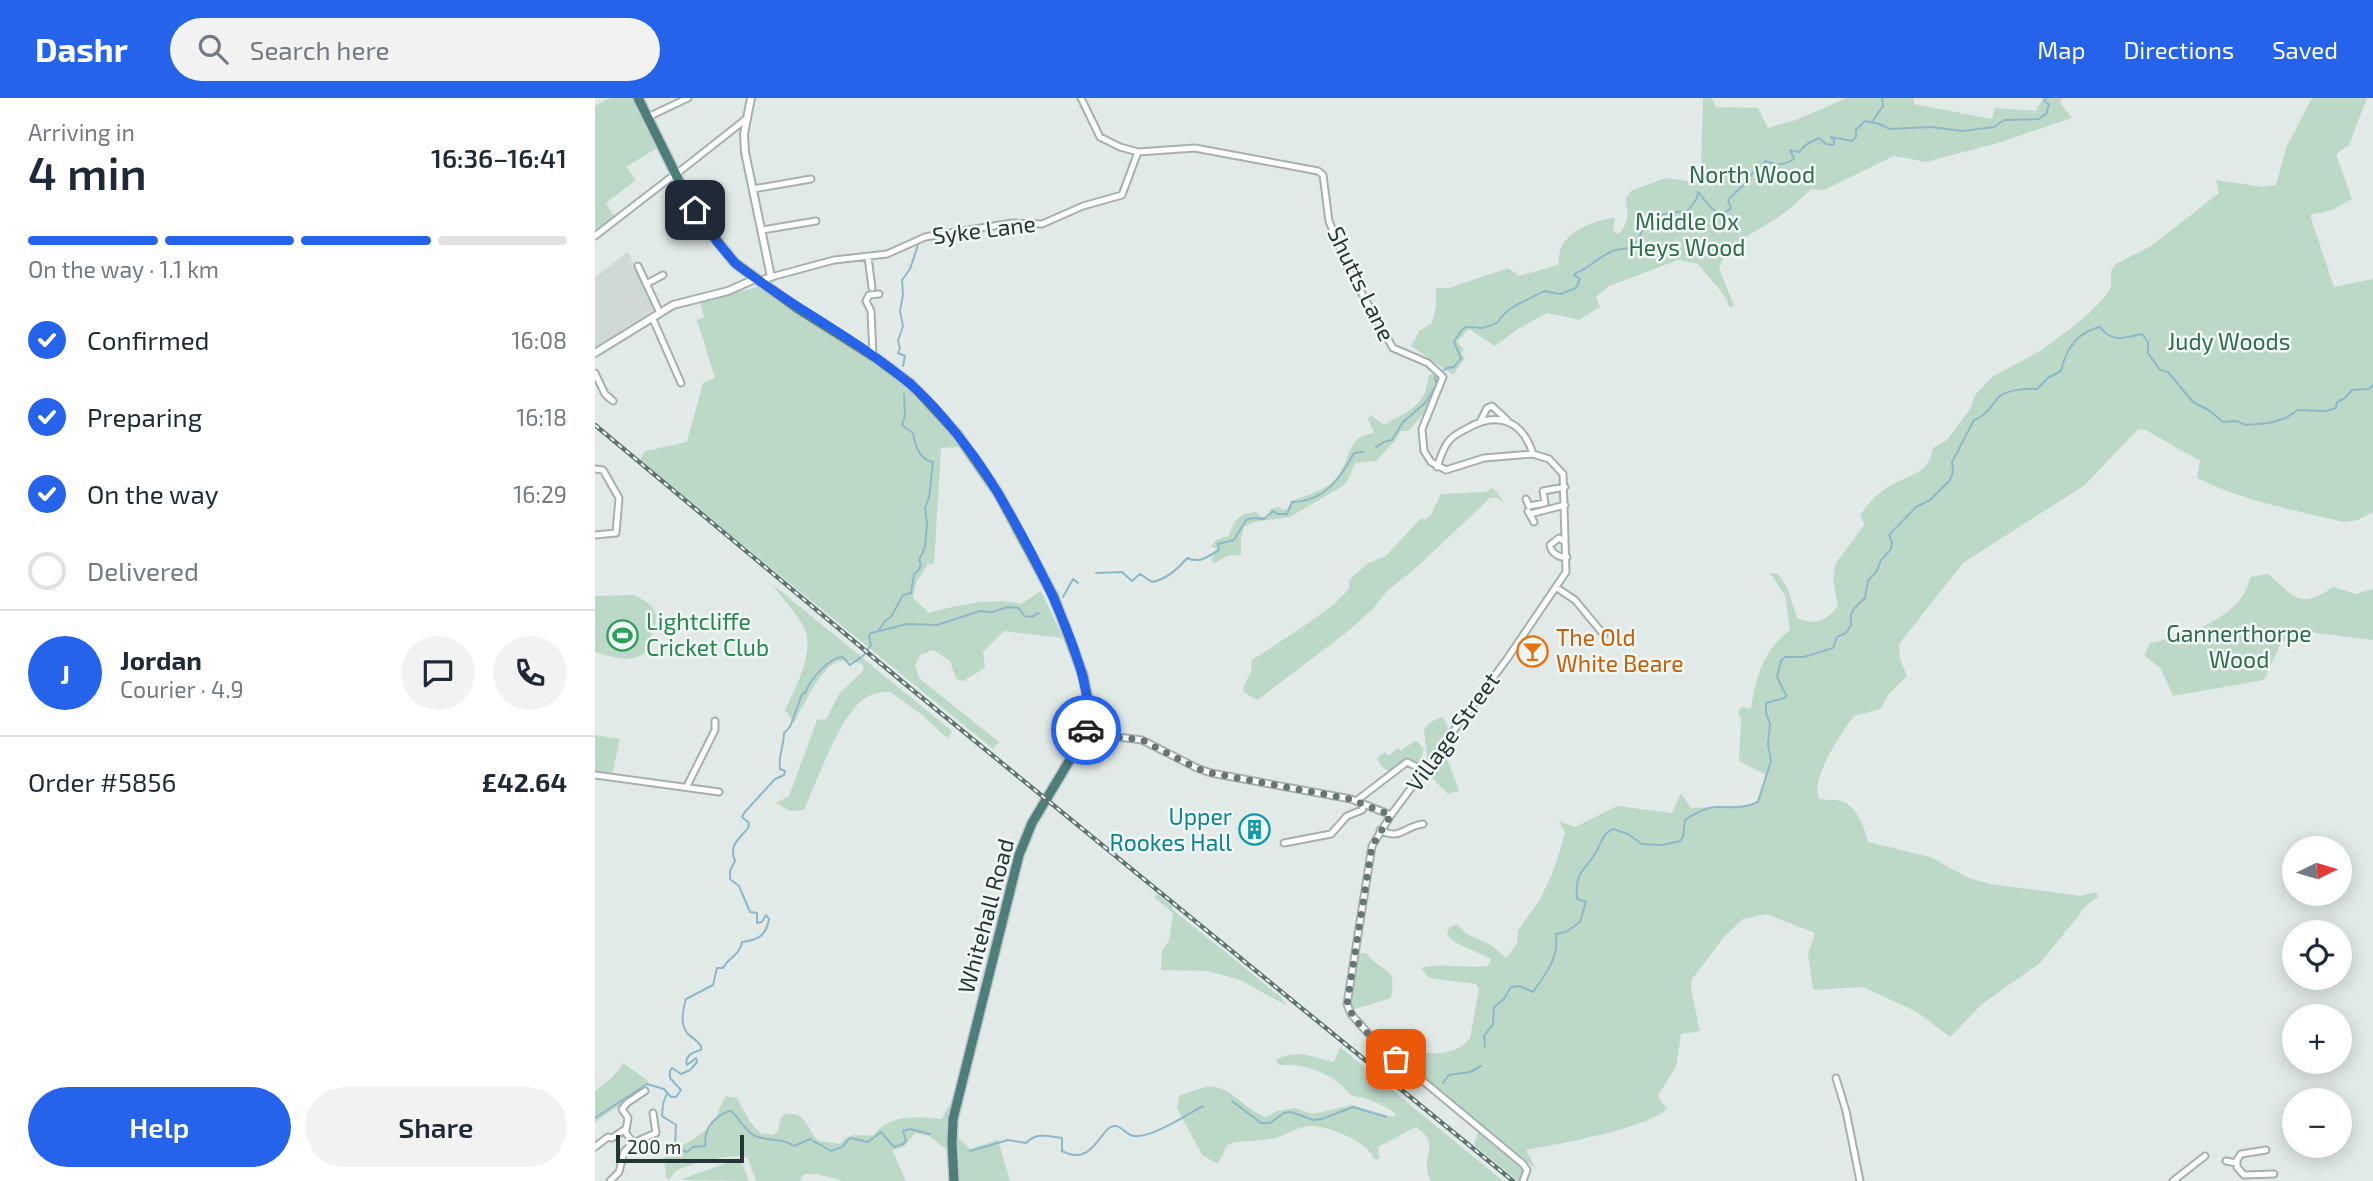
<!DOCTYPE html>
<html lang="en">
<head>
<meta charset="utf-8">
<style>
	:root { --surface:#fff; --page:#f2f2f3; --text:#1f2937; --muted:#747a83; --line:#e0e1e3; --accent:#2563eb }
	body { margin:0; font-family:"Exo 2",sans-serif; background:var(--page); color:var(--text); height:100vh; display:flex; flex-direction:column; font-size:26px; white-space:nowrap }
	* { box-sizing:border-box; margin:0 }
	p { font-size:23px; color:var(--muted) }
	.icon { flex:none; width:38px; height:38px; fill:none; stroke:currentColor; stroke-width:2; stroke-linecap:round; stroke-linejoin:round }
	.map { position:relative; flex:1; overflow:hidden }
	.side { display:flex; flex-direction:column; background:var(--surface); width:595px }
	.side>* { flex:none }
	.needle { width:46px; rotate:85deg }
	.controls { position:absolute; left:1687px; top:738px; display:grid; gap:14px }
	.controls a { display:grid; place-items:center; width:70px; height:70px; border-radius:50%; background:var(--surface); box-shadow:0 4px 18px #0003; font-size:35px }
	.scale { position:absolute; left:21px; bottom:18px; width:128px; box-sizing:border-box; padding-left:7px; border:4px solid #233836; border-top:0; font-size:19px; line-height:24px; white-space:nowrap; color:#233836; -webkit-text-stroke:5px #f1f7f5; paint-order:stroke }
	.pin { position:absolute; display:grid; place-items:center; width:60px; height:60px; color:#fff; margin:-30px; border-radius:14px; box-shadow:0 4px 10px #0006 }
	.courier { position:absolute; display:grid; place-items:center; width:70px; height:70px; margin:-35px; border:5px solid #2563eb; border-radius:50%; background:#fff; color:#222; box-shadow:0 2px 9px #0007 }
	.summary em { font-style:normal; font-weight:600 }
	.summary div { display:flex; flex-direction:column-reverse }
	.summary { display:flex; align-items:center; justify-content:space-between; height:119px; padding:0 28px }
	h1 { font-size:46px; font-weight:600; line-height:52px }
	.bar { display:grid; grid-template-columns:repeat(4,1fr); gap:10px 7px; align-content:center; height:84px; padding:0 28px }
	.bar i { height:9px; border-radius:5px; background:var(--line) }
	.bar .active { background:var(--accent) }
	.bar p { grid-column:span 4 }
	.line { display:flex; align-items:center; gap:18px; padding:0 28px; border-top:2px solid var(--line) }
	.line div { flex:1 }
	.round { display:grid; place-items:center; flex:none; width:74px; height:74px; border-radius:37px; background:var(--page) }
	ol { padding:0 28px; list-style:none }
	li { display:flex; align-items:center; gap:21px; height:77px }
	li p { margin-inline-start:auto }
	li .icon { padding:7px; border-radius:50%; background:var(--accent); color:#fff; stroke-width:4 }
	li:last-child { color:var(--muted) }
	li i { width:38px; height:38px; border:4px solid var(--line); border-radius:50% }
	.button { display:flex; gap:14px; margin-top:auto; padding:14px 28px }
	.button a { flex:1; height:80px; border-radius:42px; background:var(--accent); color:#fff; font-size:28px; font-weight:600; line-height:80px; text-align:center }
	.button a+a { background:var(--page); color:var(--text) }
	header { display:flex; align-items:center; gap:42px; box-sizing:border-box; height:98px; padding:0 35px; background:var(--accent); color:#fff }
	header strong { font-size:33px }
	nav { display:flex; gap:38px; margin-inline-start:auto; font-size:24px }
	.search { width:490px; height:63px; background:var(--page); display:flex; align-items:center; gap:18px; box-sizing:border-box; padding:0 24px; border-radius:38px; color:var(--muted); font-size:26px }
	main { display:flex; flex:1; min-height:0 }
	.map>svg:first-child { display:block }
</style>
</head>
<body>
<header>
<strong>Dashr</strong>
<div class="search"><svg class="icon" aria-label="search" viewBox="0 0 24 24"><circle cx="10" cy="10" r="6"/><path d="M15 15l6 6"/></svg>Search here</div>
<nav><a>Map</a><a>Directions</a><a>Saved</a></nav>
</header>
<main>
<section class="side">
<div class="summary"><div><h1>4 min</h1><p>Arriving in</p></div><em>16:36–16:41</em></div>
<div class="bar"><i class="active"></i><i class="active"></i><i class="active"></i><i></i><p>On the way · 1.1 km</p></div>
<ol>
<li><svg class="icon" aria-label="check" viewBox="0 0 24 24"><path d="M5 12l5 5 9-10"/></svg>Confirmed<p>16:08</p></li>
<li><svg class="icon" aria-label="check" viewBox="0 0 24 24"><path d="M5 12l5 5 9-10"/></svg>Preparing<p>16:18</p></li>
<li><svg class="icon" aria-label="check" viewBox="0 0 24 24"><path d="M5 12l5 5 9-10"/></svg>On the way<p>16:29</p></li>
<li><i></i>Delivered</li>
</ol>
<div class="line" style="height:126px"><b class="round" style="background:var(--accent);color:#fff">J</b><div><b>Jordan</b><p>Courier · 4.9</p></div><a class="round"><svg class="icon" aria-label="chat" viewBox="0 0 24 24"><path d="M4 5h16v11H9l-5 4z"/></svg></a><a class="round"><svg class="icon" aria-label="phone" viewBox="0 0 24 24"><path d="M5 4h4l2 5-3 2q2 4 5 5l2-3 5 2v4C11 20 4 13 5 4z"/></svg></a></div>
<div class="line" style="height:91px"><div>Order #5856</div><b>£42.64</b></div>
<div class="button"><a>Help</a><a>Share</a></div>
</section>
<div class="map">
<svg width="1778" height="1083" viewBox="0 0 1778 1083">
	<rect width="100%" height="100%" fill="#e1eae7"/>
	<!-- built -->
	<path fill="#cfd9d6" d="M33 154 60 211 0 251V179Z"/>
	<!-- green -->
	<path fill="#bcd9c8" d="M15 0H37L62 50 31 69 41 82 11 105 20 120 0 135V8Z
		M1108 0H1117L1121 9 1163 10 1173 30 1201 22 1252 0H1319V6L1397 21 1400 10 1441 13 1448 0H1467L1465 5 1477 20 1406 44 1331 64 1299 58 1229 92 1216 91C1206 100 1197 110 1186 117 1163 135 1135 140 1124 170L1139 208 1135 210 1129 197 1103 166 1083 162 1014 188 1001 199 1005 209 984 222 952 215 923 231 900 248 874 231 862 243 869 252 866 256 870 260 858 277 816 248 824 233 837 225 841 209V190H854L913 170 924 178 963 167C964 162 964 155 966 150 973 132 1002 121 1020 120L1018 133 1024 136C1034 123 1034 116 1030 101L1036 93 1070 80 1108 85 1106 69Z
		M1717 0H1772L1754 47 1741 56 1757 101 1737 112 1715 117 1739 189 1778 181V414L1763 422 1749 424C1699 412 1648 403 1602 380L1605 363 1551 332 1543 331 1490 387 1368 465 1304 546 1305 561 1312 578 1293 597 1286 611 1259 618C1247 634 1215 681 1224 700 1231 703 1239 701 1246 703 1263 709 1269 729 1273 744L1335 759 1374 780 1395 786 1485 798 1501 794 1503 799 1492 807 1445 865 1387 906 1355 939 1322 914 1268 889 1218 892 1213 856 1220 835 1171 816 1148 821 1129 839 1097 881 1096 891 1105 933 1086 936 1081 968 1063 998 1072 1011C1050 1031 963 1046 931 1052L941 1071 796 953 801 950C825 955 858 962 875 940L884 891 881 886 834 880 826 870C848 864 870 871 893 868L896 861C882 853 863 849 852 837L854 830 862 826 872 836 896 847 911 860 922 846 923 832 944 803 958 774 970 735 964 723 980 729 1022 708 1077 715 1086 695 1096 710 1160 707 1171 677 1144 663 1146 621 1143 614 1147 609 1156 611C1161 579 1168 552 1195 532L1190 497 1175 475 1183 476 1193 491 1202 520C1219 528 1232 523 1243 508L1238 480 1241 465 1270 426 1265 417C1273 405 1285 393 1298 386 1316 377 1335 374 1338 350L1352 342 1375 311 1380 297 1397 279 1447 252 1488 221 1509 200 1516 189V173L1521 166 1556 148 1624 95 1621 82 1668 89 1681 87 1691 50Z
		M163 189 290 270 337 313 366 349 346 350 339 466H333L321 485 318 500 334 515C362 507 397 499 426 506L446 493 468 540 409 533 388 554 390 570 368 583 361 581 355 563 338 552 325 557 320 568 325 581 404 644 398 651 45 363 50 353 92 344 108 285 120 280 102 222 109 219 105 203Z
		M839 276 846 280 832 312 813 333H806L800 343 781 363 760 365 753 382 746 389 695 419 660 424 649 429 646 439V457L632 458 618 466 617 460 622 451 616 449 621 442 634 438C639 422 644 415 661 414L665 418 674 420 675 411 683 409 689 412 695 408 697 403C711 397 733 392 742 379 757 360 751 338 779 335L773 321 776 317 789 327C804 318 822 312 830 294 832 289 832 283 834 277Z
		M897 390 902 394 909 405 902 400H895L822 469 792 493 778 511 752 534 662 602 650 595 648 590 656 574 657 562 712 526 739 506 754 491V482L773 465 791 458 826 420 830 422 836 417 846 396 890 394Z
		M1673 476C1699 499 1705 512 1738 489L1761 496 1778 491V542L1707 533 1686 545 1669 582 1578 598 1566 571 1549 557 1555 545C1588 538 1625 527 1647 499 1651 494 1653 486 1656 479Z
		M176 485 357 633 353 641 326 616 295 594C285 594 277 595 269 601 244 619 222 683 209 712L195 713 181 705 194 698 222 622 231 621 245 595 269 572 267 566C260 565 251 562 245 563 227 565 207 611 199 625L190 612C200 592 218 557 211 534 208 523 184 496 176 485Z
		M38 497C75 512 59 526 49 556 32 565 17 559 0 554V498Z
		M846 619 849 621 855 634 833 665 829 632 834 625Z
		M0 637 25 641 17 677 0 675Z
		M819 643 823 644 828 650 826 669 814 662 798 673C789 673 785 667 782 660L790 654 793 658 803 650 806 653Z
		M850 654 864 693 853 696 833 676Z
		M562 796 577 808 578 812 686 899 691 907 645 882 612 873 566 872 567 853 574 843 578 815 560 800Z
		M762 855H771C790 878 802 867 796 900L757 912 756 901Z
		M745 949 908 1083H836C835 1079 832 1076 832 1072 830 1052 844 1045 821 1029L783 1049 784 1061H778C777 1045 729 1026 713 1028 701 1029 689 1039 676 1041 661 1044 647 1041 632 1047L623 1066 607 1057 582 1010 584 998C593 995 602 991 611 989 635 985 649 1013 671 1019L682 1013 700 1010 718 1016 757 1007 798 1019 801 1016C786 1005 773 1000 755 997 745 981 719 969 700 967 693 966 689 968 682 966V961C702 951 719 959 739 964Z
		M28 965 53 983 52 988 0 1024V993L18 979Z
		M131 998 142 1000 155 1024 165 1035 178 1037 183 1033 185 1021 190 1016C212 1014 210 1028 223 1043L245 1046C255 1033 263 1039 279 1037 294 1016 322 1018 346 1021L357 1004 352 1052 334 1038 320 1035 309 1049 297 1052 311 1083H248L222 1076H209L205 1083H161L153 1060C140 1054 94 1066 81 1073 80 1074 75 1080 74 1082L71 1080 69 1058C84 1048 117 1034 122 1018 125 1010 126 1005 131 998Z
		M883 1033 925 1067 928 1072 923 1083 879 1047Z
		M361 1037 375 1051 403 1042 415 1083H364L361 1072Z
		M145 1060 154 1083 85 1082Z"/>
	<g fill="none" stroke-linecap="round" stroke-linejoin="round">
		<!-- stream -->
		<path stroke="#8eb8ca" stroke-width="2" d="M1277 24 1288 8 1287 0
			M308 268 310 258 303 255 305 250 303 243 308 228 305 213 308 197 307 182 315 171 323 147
			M846 274 852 270 859 269 866 260 859 244C870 227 866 228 886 230 891 230 898 226 903 224 912 208 934 202 949 193L965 196 981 190 985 181 979 177 981 175C995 170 1004 158 1018 153 1025 150 1032 152 1038 148 1043 144 1044 140 1046 135 1057 114 1074 115 1093 113L1102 100 1103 94C1112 104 1122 124 1136 110L1133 102C1142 93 1152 85 1158 74L1165 72 1170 63C1182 67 1188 68 1199 61L1195 52 1204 54 1212 46 1224 40 1231 46 1239 47V42L1236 39 1257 43 1261 39V32L1270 23 1284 26 1295 31 1336 29 1367 33 1399 29 1409 22 1444 21 1451 16 1454 6 1449 3 1451 0
			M781 349 789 344 797 342 808 324 830 305 842 286 840 280 841 278
			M501 475 527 474 537 483 545 476 557 484C572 481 583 471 592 460 606 466 613 458 624 452L623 446 639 442 651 422 658 420 669 421 678 413 683 416H692L697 404C730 403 745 381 759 355L768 354
			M468 499 478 481 483 485
			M284 532 291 522 296 519 308 497 316 495 319 476 324 472 326 466 324 462 330 449 332 425 330 410 334 400 338 364C325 362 320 348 318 335L307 327 310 317 309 296
			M890 949 889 938 898 926 899 909 909 901 916 889 925 888 938 894C951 875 964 860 961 836L971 834 985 824 991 804 982 801C980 771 989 775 1001 754 1007 744 1007 736 1018 731L1033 736 1047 746 1067 747 1085 743 1088 739 1090 722C1099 716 1111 709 1123 709 1138 709 1149 711 1163 704L1176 663 1173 646 1175 626 1171 615V605L1190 600 1191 597 1182 579 1186 563 1190 559H1209L1238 550 1242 539 1251 535 1256 527C1254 513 1260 509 1270 500L1273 483 1282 473 1286 462 1296 451 1297 444 1294 437 1321 409 1335 402 1355 382 1358 374 1357 364 1379 322C1395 317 1398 301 1408 296 1417 292 1432 290 1442 291L1453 280 1466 273C1471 251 1482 234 1505 229 1517 245 1529 240 1547 236L1553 244V255L1565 272 1573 274 1598 304 1615 313 1628 324 1641 323 1651 327 1674 325 1691 320 1703 312 1731 313 1741 310 1742 304 1750 300 1757 292 1774 291 1778 287
			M848 985 854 977 875 974 886 968
			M72 995 68 1006 67 1018 81 1027 80 1050 92 1054 98 1049 110 1048C111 1044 110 1040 111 1037 112 1026 127 1014 136 1013 145 1020 149 1033 160 1038 174 1044 186 1039 199 1048L215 1041 236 1053 247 1049 255 1040 273 1044 286 1034 299 1049 308 1046 311 1043 308 1033 315 1031 335 1036
			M637 1003 666 1025H675L689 1015 696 1014 718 1022 727 1021 758 1009 791 1019
			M0 1020 52 986 69 991 76 999H81L86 992 75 980V973L77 970 86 976 95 972 102 964 101 960 92 967C89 958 98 954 106 952V948C102 942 99 941 93 936 84 927 88 911 91 901L118 887 122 870H128C133 860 145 857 147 844 163 842 171 838 174 821L171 817 167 824 162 825V815L155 814 144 788 135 781V773L140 763C133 747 145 740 153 730L154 725 147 719 149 715 180 681 189 677 190 673 185 671C183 657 189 649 189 635L195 629 207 596 210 595C215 582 234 559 248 559L255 567 269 557 276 547 274 538 276 535 312 526 342 527 385 513 397 514 413 509 424 510 429 518 436 519 444 515
			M375 1053 413 1042 431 1045C442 1034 452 1038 467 1040V1053C499 1070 505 1028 520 1028 527 1028 531 1037 539 1038 557 1040 591 1017 608 1008"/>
		<defs>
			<path id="minor" d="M486 0 505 39 525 49 543 54 600 50 723 73 728 77 734 123 753 171 798 250 833 265 848 279 827 331 829 353 836 364 851 372 889 360 938 356 954 361 968 376 971 474 912 561 796 717 777 748 752 906 756 916 780 943 928 1066 932 1072 928 1083
				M53 19 93 0
				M80 77 151 21
				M158 91 216 81
				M167 132 221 123
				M0 138 75 80
				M273 159 277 190
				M43 168 65 215
				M176 179 239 162 292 156 330 139 417 125 447 126 488 108 527 97 543 54
				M51 186 68 177
				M57 219 86 285
				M278 258 276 213 271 203 274 197 284 196
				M0 275 10 296 18 303
				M886 322 892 310 897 308 912 322
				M842 369C845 361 848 350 853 344 857 338 865 334 871 331 901 313 927 321 938 356
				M0 371 8 372 24 400 21 435 0 437
				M931 401 934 408 950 405 948 393 970 389
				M933 413 939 424
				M935 416 970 407
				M970 444 964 440 955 447C956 455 964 460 972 459
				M962 490 980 502 1009 537
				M490 635 547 642 602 670 616 675 756 701 796 717
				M0 677 124 694
				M92 688 120 632V623
				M761 703 812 664 830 673
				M785 732C806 743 809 728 828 726
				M689 745 736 736 752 718 767 712 769 707
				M1241 980 1251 1013 1265 1083
				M31 1032 33 1020 27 1011 32 1005 50 993
				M0 1049 13 1039 17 1040 29 1032 38 1045
				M1671 1052 1646 1056 1642 1062V1069L1649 1077 1679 1076
				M1631 1063 1641 1065
				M15 1083 24 1074 29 1054 38 1045 61 1035 58 1015
				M1578 1083 1610 1058"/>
			<path id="tertiary" d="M156 0 149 36 150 54 176 179 165 183
				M0 255 78 207 133 193 160 181"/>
			<path id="trunk" d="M43 0 92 99 108 125 140 165 203 211 282 261 316 286 362 336 403 395 459 499 488 577 494 607 492 626 485 645 437 725 424 757 358 1021 357 1045 359 1083"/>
		</defs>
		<!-- minor casing -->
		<use href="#minor" stroke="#a4b1ae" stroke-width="9"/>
		<!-- tertiary casing -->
		<use href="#tertiary" stroke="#a4b1ae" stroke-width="10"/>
		<!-- trunk casing -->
		<use href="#trunk" stroke="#c1c7c7" stroke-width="12"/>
		<!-- minor -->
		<use href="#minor" stroke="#fff" stroke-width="5"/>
		<!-- tertiary -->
		<use href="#tertiary" stroke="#fff" stroke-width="6"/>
		<!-- trunk -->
		<use href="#trunk" stroke="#4e7e7a" stroke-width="9"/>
		<defs>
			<path id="rail" d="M0 327 309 585 918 1083"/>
		</defs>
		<!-- rail casing -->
		<use href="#rail" stroke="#5d7471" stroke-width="4.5"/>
		<!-- rail -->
		<use href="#rail" stroke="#f1f7f5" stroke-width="2" stroke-dasharray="5" stroke-linecap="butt"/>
	</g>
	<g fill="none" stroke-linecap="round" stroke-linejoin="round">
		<!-- done -->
		<path stroke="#667674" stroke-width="7" stroke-dasharray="0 12.6" d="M491 632 490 635 547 642 601 670 616 675 755 701 796 717 777 748 752 906C762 930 782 943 801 961"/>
		<!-- route -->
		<path stroke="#2563eb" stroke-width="9" d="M100 112 123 145 140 165C196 209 261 240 315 286 339 306 359 332 378 357 414 406 508 575 491 632"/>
	</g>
	<!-- icons -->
	<defs>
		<symbol id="stadium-ring" viewBox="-11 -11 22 22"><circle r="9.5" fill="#f1f7f5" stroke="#2e9e5b" stroke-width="1.5"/><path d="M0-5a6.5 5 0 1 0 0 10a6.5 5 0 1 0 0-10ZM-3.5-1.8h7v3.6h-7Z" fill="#2e9e5b"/></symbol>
		<symbol id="bar-ring" viewBox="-11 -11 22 22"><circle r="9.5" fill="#f1f7f5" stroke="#e8710a" stroke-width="1.5"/><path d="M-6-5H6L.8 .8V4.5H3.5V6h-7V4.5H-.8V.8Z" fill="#e8710a"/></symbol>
		<symbol id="building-ring" viewBox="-11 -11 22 22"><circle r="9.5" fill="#f1f7f5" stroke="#0f9aa8" stroke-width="1.5"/><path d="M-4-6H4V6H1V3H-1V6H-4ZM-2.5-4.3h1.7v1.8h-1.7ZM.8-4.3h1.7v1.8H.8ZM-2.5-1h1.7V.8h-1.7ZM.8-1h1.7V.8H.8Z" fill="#0f9aa8"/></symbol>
	</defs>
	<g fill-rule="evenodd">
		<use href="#stadium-ring" x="10" y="520" width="35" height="35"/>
		<use href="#bar-ring" x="920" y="536" width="35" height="35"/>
		<use href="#building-ring" x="642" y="714" width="35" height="35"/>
	</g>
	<g text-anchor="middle" stroke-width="5" stroke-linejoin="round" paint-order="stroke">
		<!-- park labels -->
		<g font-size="23" fill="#316b50" stroke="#f1f7f5">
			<text x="1157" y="85">North Wood</text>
			<text x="1092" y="132">Middle Ox<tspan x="1092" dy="26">Heys Wood</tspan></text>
			<text x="1634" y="252">Judy Woods</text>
			<text x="1644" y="544">Gannerthorpe<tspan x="1644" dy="26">Wood</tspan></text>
		</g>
		<!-- street labels -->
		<g font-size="23" fill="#233836" stroke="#f1f7f5">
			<text transform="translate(389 132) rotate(-7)" y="8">Syke Lane</text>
			<text transform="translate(766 186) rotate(64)" y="8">Shutts Lane</text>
			<text transform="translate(858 634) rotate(-54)" y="8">Village Street</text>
			<text transform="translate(391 818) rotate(-75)" y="8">Whitehall Road</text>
		</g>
		<!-- leisure labels -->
		<g font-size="23" fill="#27864d" stroke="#f1f7f5" text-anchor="start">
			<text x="51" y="532">Lightcliffe<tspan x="51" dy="26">Cricket Club</tspan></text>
		</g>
		<!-- food labels -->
		<g font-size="23" fill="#c56008" stroke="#f1f7f5" text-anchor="start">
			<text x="961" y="548">The Old<tspan x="961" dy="26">White Beare</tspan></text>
		</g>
		<!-- culture labels -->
		<g font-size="23" fill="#0d838f" stroke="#f1f7f5" text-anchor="end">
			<text x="637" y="727">Upper<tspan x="637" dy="26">Rookes Hall</tspan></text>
		</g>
	</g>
</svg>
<div class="controls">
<a><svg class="needle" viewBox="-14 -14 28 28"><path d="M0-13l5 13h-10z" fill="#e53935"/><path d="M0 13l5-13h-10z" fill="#747a83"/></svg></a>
<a><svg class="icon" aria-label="locate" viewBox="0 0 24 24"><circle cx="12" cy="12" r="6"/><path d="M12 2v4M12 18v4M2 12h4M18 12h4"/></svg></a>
<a>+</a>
<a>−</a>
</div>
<div class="scale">200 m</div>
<div class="pin" style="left:801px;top:961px;background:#ea580c"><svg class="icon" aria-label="bag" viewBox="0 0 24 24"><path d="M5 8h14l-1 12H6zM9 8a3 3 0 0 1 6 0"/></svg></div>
<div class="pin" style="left:100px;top:112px;background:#1f2937"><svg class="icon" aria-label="home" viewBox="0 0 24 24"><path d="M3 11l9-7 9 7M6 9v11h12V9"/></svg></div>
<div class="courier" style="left:491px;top:632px"><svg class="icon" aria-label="car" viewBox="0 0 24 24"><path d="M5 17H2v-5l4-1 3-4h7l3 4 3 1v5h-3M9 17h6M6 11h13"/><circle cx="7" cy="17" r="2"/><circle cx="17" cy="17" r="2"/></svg></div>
</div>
</main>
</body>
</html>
